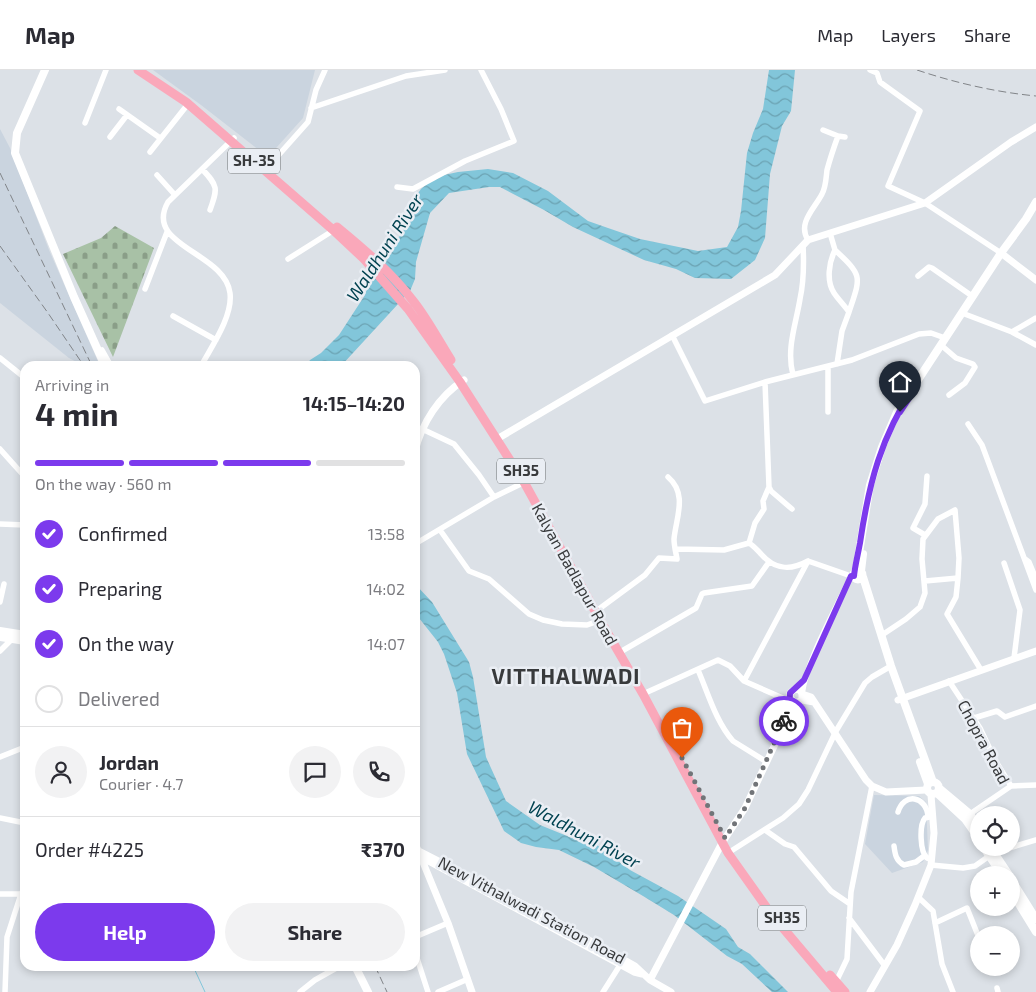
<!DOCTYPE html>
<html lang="en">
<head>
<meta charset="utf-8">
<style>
	:root { --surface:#fff; --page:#f2f2f3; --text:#2b2b33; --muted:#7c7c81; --line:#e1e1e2; --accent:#7c3aed }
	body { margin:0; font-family:"Exo 2",sans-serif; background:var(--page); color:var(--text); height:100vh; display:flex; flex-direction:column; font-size:19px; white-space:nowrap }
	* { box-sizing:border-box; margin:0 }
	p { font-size:16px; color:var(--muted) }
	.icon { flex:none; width:28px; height:28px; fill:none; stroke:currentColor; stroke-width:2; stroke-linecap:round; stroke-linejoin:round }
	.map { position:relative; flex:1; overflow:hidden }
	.panel { position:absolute; left:20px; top:291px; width:400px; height:610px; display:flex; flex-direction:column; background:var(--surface); border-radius:15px; box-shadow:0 2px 8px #0003 }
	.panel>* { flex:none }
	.tools { position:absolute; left:970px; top:736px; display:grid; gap:10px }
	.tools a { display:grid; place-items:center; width:50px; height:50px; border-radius:50%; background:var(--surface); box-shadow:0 2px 8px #0003; font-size:25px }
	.pin { position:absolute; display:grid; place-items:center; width:42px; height:42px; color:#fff; margin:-51px -21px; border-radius:50% 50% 50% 0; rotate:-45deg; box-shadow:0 0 5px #0007 }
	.pin .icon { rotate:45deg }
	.courier { position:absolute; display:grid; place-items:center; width:50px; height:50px; margin:-25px; border:4px solid #7c3aed; border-radius:50%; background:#fff; color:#222; box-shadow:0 1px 6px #0007 }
	.head em { font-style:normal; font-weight:700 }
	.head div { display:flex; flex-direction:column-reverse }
	.head { display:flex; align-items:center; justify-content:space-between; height:85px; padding:0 15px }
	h1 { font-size:32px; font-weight:700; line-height:38px }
	.bar { display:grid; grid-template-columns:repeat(4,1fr); gap:8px 5px; align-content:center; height:60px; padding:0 15px }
	.bar i { height:6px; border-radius:4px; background:var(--line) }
	.bar .on { background:var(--accent) }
	.bar p { grid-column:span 4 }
	.line { display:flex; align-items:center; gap:12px; padding:0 15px; border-top:1px solid var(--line) }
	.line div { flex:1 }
	.round { display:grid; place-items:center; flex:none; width:52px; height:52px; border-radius:26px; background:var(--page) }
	ol { padding:0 15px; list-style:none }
	li { display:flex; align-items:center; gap:15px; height:55px }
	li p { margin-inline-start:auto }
	li .icon { padding:5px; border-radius:50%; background:var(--accent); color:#fff; stroke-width:4 }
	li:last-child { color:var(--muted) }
	li i { width:28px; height:28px; border:2px solid var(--line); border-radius:50% }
	.cta { display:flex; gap:10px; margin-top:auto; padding:10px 15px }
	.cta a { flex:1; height:58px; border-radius:30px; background:var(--accent); color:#fff; font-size:20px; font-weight:700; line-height:58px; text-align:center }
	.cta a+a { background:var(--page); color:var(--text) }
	header { display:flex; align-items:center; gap:30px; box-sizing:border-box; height:70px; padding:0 25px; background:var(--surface); border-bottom:1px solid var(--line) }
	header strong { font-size:24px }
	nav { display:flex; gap:28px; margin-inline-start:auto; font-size:18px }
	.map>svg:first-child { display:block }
</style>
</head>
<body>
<header>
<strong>Map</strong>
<nav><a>Map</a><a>Layers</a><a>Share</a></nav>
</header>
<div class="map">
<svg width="1036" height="922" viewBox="0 0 1036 922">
	<defs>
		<pattern id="cemetery-stones" width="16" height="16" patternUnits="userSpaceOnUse" patternTransform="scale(1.25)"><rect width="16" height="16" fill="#a8c1a6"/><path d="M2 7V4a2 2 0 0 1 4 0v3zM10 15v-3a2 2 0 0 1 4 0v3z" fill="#8a9e88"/></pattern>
		<pattern id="water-waves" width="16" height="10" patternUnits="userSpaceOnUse" patternTransform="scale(1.25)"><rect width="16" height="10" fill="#82c6da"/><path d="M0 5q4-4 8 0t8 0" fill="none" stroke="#6ba2b2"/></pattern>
	</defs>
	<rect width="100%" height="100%" fill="#dce1e7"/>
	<!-- built -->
	<path fill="#cad4df" d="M153 0H315L303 48 268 87 201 35Z
		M0 59 10 78 49 180 100 296H84L69 288 0 233Z
		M874 725 919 726 926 732 928 780 923 792 892 803 865 774Z"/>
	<!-- cemetery -->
	<path fill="url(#cemetery-stones)" d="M115 156 154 178 113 287 63 184 101 168Z"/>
	<!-- water -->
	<path fill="url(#water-waves)" d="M769 0H795L791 41 782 56 770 104 765 168 755 190 731 209 695 208 676 199 644 190 573 157 544 140 500 117H489L449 123 430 143 416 192 415 209 410 221 341 296H306L310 290 321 283 339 265 365 225 379 181 400 166 405 157 410 134 421 119 435 107 458 102 488 99 513 103 548 121 588 151 608 158 640 169 698 181 727 177 738 157 741 141 747 83 753 63 763 39Z
		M415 514 432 532 469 592 473 607 486 687 506 731 540 755 572 768 597 775 630 800 678 826 726 859 738 877 750 884 788 922H772L742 894 727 886 674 845 643 826 594 797 559 780 536 777 521 773 504 761 467 684 457 623 444 584 438 572 415 543Z"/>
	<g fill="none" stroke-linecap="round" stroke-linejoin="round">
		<!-- stream -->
		<path stroke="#82c6da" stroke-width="1" d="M193 896 205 922"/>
		<!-- minor -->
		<path stroke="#fff" stroke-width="5.5" d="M870 0 877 3 880 12 920 41 888 116 925 133 1001 183
			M311 38 406 6 445 0
			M119 39 160 68
			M85 53 106 0
			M823 60 838 66
			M110 67 127 45
			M150 82 188 34
			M268 97 308 52 316 20 325 0
			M202 99C218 116 218 118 210 140
			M157 105 175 125
			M397 117 413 119 465 91 514 71 501 39 481 0
			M830 163 835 180C829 192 826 211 834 223 838 229 844 235 849 242L842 261 837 294
			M808 170C797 153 815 138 822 124 826 117 826 108 827 100 830 89 834 77 838 66L845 67
			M835 180C863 206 861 206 849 242
			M288 189 334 160
			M918 206 929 197 932 198 972 226
			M145 219 167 162
			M962 243 1012 262 1036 248
			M173 246 216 270
			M1012 262 1036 275
			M672 265 705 331 765 312 852 290 919 264 931 263 945 268
			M941 275 956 288 973 294 975 297 965 313 949 325
			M102 280 111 296
			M0 288 25 308
			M201 296C212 276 233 246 230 223 225 182 143 176 168 132L234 68
			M793 305C786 279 796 254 800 229 804 211 804 193 803 175
			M765 312 769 417 771 421 792 439
			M828 342V296
			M968 354 982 375 1036 520
			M422 359 454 374 479 405 494 427
			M0 379 25 407
			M0 454 25 455
			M440 460 469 501 489 509 529 544 543 550 562 554 587 555 601 550
			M925 465 913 458 925 434 927 406
			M749 473 755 453 764 439 763 431 769 417
			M415 474 494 427 527 411
			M676 479 724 480 749 473C754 476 757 480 761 484 775 500 790 501 808 491
			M1025 489 1029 492 1036 509
			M1004 493 1020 540 1014 588
			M925 511 958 508
			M0 532 4 514
			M599 539 645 505 659 488 677 489C676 483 674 476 674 469 676 448 688 424 668 407
			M882 565 906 549 920 537 925 523 922 489 923 469 938 449 955 440 959 488 958 508 956 527 947 544 981 600
			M0 581 12 569
			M622 581 696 538 702 524 704 523 752 516 769 492
			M698 600C708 623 716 652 733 671L767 692
			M744 611 808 491 851 506
			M949 611 980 658 995 690 1011 716
			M643 624 718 590 730 596 744 611 785 629 790 627
			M802 624C807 589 836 539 851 506H854
			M974 648 997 641 1005 647 1036 636
			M0 687 25 677
			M898 742C904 722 926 726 928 746
			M970 744 1011 716 1036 715
			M0 748 25 753
			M765 760 785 774 794 777 831 821 850 834
			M894 776C895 784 896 791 904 795L916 792 924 786
			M999 781 1036 770
			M728 783 783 748 799 734 808 720 836 661 865 613 872 607 891 596
			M931 789 927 788C920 782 919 755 925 748L933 746
			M931 795 963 798 975 796 992 784
			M0 824H21
			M918 827 933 841 942 894 953 922
			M849 848 885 896
			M935 853 967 838 979 868
			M415 867 448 853
			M415 882 428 922
			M835 914 847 889 851 822 872 716
			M997 918 998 922
			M5 922 7 867 21 824 25 817
			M300 922 315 910 340 896
			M438 922 468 909
			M603 922 622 892"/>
		<!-- tertiary -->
		<path stroke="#fff" stroke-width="7" d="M1001 183 1036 210
			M497 369 775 205 808 170 925 133 1011 72 1036 57
			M415 381C422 353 439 326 464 310
			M802 624 811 627 866 710 872 716 886 722 926 720
			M802 630V624L800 620 795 619 790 623V627L794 632H798L802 630 814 632
			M898 630 1036 581
			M415 773 448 853 472 922
			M419 781 548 847 635 896 650 910 671 922
			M421 787 634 902 642 904
			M650 910 722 773 745 738 777 670 789 640 790 627
			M870 922 897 875 915 835 931 795 934 763 931 725"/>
		<!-- secondary -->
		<path stroke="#fff" stroke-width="8" d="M45 0 17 63 15 83 74 227 105 296
			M853.5 505a4.5 4.5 0 1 1 9 0a4.5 4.5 0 1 1-9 0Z
			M856 501 870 415 882 377 897 342 1001 183 1026 149 1036 132
			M861 501 863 484
			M863 507 891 596 933 712
			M0 561 25 565
			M0 567 25 571
			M920 692 928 714
			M927 718a6 6 0 1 1 12 0a6 6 0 1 1-12 0Z
			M939 718 970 744 979 758
			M937 723 965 749 979 769
			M984 778 1002 805
			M991 778 1009 805
			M1011 809 1036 849
			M1011 821 1036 862
			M355 896 368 922"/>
		<!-- primary -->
		<path stroke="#faa8ba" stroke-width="9" d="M138 0 186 32 332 159 364 189 408 239 460 312 524 412 600 550 643 624 728 783 772 845 837 922
			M337 157C365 180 392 203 414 232 428 250 439 271 451 290
			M830 905 845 922"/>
		<!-- rail -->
		<path stroke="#818488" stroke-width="1" stroke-dasharray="8 4" stroke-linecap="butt" d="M917 0C956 13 995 22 1036 26
			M0 103 92 296
			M0 176 48 243 84 296
			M375 896 387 922"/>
	</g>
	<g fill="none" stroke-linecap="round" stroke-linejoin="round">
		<!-- done -->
		<path stroke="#717478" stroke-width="5" stroke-dasharray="0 9" d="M682 688 725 768 745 738 784 651"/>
		<!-- route -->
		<path stroke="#7c3aed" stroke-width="6" d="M784 651 789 640 790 623 804 610 851 506H854C855 496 858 484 860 473 869 412 881 367 915 315L917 316 900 342"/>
	</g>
	<g text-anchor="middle" stroke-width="5" stroke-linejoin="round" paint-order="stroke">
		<!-- shield labels -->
		<g fill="#eaeef4" stroke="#6d7073" stroke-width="1">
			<rect x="228" y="78.5" width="52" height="25" rx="4"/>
			<rect x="497" y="388.5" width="48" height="25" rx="4"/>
			<rect x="758" y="835.5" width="48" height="25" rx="4"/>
		</g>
		<g font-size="15" font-weight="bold" fill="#383a3c">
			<text x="254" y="96">SH-35</text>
			<text x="521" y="406">SH35</text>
			<text x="782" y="853">SH35</text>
		</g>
		<!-- street labels -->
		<g font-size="16" fill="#383a3c" stroke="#eaeef4">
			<text transform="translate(575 504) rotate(61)" y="6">Kalyan Badlapur Road</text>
			<text transform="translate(984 672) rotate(62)" y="6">Chopra Road</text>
			<text transform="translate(532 840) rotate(28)" y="6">New Vithalwadi Station Road</text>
		</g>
		<!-- water labels -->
		<g font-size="18" font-style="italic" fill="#014250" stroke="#eaeef4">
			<text transform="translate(385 178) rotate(-57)" y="6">Waldhuni River</text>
			<text transform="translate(584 765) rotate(28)" y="6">Waldhuni River</text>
		</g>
		<!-- district labels -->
		<g font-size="21" font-weight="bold" letter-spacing="1" fill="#383a3c" stroke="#eaeef4">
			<text x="566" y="614">VITTHALWADI</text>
		</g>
	</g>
</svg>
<div class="tools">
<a><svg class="icon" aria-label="locate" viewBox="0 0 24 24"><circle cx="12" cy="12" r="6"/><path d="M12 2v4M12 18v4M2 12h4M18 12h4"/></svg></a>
<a>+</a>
<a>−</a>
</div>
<div class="pin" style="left:682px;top:688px;background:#ea580c"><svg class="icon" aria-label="bag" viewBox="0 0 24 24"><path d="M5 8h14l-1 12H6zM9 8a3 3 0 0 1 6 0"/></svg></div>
<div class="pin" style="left:900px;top:342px;background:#1f2937"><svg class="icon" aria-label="home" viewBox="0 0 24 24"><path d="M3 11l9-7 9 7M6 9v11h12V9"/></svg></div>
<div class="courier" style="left:784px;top:651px"><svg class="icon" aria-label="bike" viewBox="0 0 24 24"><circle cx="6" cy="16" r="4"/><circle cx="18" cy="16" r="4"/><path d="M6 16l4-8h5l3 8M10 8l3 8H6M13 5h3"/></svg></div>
<section class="panel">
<div class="head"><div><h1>4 min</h1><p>Arriving in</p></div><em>14:15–14:20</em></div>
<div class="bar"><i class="on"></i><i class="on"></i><i class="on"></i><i></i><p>On the way · 560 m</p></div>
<ol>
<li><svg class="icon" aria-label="check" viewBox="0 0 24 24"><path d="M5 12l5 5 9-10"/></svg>Confirmed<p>13:58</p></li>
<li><svg class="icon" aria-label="check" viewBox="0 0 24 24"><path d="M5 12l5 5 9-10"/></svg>Preparing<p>14:02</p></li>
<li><svg class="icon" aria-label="check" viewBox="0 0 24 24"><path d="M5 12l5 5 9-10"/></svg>On the way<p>14:07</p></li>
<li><i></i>Delivered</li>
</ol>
<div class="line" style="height:90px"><a class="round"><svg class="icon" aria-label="person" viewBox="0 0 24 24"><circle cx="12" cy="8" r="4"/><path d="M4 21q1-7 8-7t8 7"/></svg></a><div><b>Jordan</b><p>Courier · 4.7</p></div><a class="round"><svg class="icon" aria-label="chat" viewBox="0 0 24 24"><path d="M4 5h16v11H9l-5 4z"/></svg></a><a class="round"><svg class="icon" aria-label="phone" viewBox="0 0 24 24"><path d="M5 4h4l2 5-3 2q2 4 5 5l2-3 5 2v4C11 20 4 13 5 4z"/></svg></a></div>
<div class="line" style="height:65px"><div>Order #4225</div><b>₹370</b></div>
<div class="cta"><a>Help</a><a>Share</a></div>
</section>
</div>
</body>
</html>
